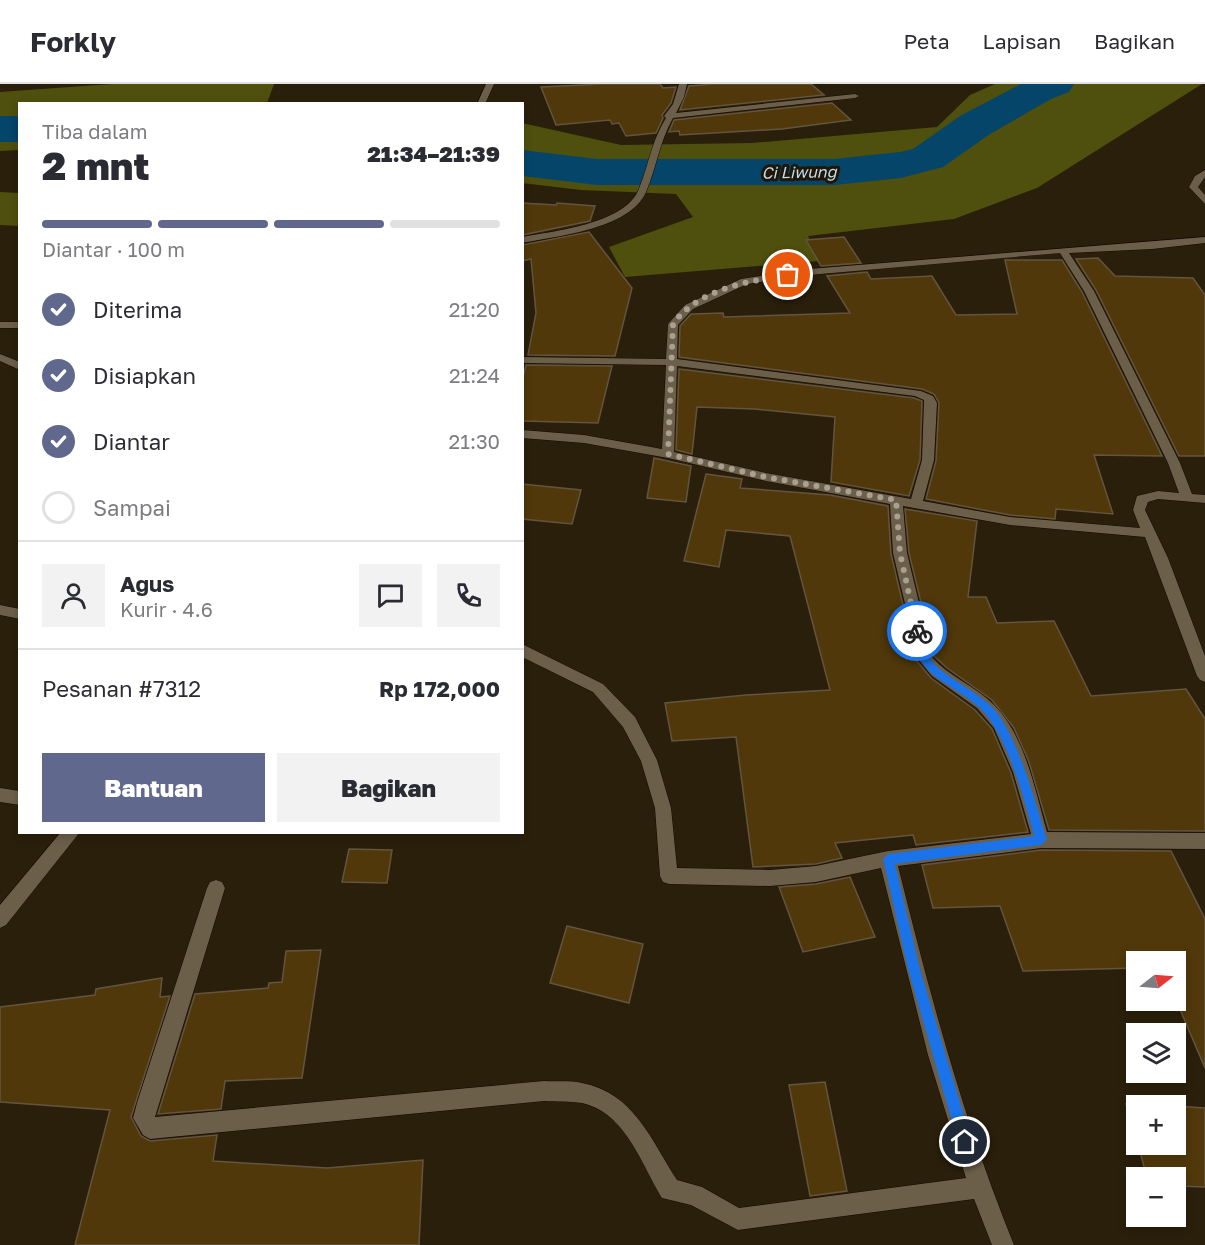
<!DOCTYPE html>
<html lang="id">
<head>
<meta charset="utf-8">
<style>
	:root { --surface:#fff; --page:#f2f2f3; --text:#2b2b33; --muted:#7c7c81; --line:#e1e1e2; --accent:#61688e }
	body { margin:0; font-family:"Golos Text",sans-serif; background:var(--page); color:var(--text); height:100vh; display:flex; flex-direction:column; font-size:22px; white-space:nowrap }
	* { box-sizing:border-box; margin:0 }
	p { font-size:20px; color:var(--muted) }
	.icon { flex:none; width:33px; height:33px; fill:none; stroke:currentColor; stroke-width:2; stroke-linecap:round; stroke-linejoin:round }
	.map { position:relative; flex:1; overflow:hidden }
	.side { position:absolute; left:18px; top:18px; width:506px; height:732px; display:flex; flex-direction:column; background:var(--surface); border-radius:0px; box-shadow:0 3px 9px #0003 }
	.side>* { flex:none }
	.needle { width:39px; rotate:73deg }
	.controls { position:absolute; left:1126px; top:867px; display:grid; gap:12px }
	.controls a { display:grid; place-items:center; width:60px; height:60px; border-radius:0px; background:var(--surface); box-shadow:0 3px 9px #0003; font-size:30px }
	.pin { position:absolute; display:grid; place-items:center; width:51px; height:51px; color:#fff; margin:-26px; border:3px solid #fff; border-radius:50%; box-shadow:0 2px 6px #0007 }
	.courier { position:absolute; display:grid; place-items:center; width:60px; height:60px; margin:-30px; border:4px solid #1a73e8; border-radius:50%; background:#fff; color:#222; box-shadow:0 2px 8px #0007 }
	.summary em { font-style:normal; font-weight:800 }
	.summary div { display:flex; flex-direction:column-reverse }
	.summary { display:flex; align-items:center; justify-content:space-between; height:102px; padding:0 24px }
	h1 { font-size:39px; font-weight:800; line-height:45px }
	.bar { display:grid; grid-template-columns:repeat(4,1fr); gap:9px 6px; align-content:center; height:72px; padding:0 24px }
	.bar i { height:8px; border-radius:4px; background:var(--line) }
	.bar .on { background:var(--accent) }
	.bar p { grid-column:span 4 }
	.line { display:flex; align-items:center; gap:15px; padding:0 24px; border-top:2px solid var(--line) }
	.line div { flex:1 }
	.round { display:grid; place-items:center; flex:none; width:63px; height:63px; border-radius:0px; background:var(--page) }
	ol { padding:0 24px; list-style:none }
	li { display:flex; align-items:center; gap:18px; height:66px }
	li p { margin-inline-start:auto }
	li .icon { padding:6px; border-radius:50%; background:var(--accent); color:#fff; stroke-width:4 }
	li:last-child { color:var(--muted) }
	li i { width:33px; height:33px; border:3px solid var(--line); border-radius:50% }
	.cta { display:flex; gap:12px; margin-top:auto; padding:12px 24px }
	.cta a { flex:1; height:69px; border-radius:0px; background:var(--accent); color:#fff; font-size:24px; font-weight:800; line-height:69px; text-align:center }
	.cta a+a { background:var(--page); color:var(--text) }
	header { display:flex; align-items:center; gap:36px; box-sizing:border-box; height:84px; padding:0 30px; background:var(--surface); border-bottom:2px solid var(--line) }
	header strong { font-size:28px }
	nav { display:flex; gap:33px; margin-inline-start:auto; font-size:21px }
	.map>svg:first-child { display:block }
</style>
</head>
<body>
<header>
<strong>Forkly</strong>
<nav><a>Peta</a><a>Lapisan</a><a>Bagikan</a></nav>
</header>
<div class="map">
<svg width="1205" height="1161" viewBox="0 0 1205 1161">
	<rect width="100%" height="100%" fill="#2a1f0b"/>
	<!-- forest -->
	<path fill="#4f500d" d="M112 0H274L267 19 20 20 19 66 0 67V8Z
		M995 0H1202L1037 104 954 135 808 152 819 177 625 193 609 163 693 133 676 110 581 106 522 99V39L621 61 752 59 937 43 970 11Z
		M0 108 19 109V142L0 141Z"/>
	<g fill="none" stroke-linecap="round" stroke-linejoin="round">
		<!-- river -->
		<path fill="#05456a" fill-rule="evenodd" d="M1021 0H1074L1069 8 1051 15 990 50 943 83 901 94 834 101H597L522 92V66L597 75H834L900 68 913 65 960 32Z
			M0 32H20V58H0Z"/>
	</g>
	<!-- building -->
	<path fill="#50380a" stroke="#625540" stroke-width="1.5" d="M603 0H660L663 4 676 3 671 19 662 31 663 34 656 49 626 52 619 39 612 40 610 36 556 41 541 3Z
		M713 0H811L824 11 680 26 689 2Z
		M832 19 851 36 782 45 680 51 679 47 669 48 674 36Z
		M522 119 556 121 557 119 595 122 590 137 522 151Z
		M589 148 632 204 615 272 528 271 536 229 531 175 522 177V161Z
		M844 153 861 179 821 182 806 156Z
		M1098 174 1115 192 1193 194 1205 211V372H1179L1096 206 1076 175Z
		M1005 176H1062L1082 208 1162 372 1094 371 1113 430 1056 425 1055 435 1010 431 926 415 936 377 939 319 934 310 922 305 679 273 680 242 691 230 723 229 724 233 850 229 827 192 867 188 871 195 932 192 956 231 1017 230Z
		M526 281 612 282 598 339 522 337V298Z
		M679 285 914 314 922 317 920 376 909 412 831 398 835 333 754 325 697 323 692 370 676 366Z
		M654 374 691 382 686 418 647 414Z
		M706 390 742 395 740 404 830 411 888 422 891 470 916 576 931 594 975 626 992 645 1011 689 1028 748 916 761 913 751 835 759 842 774 816 780 753 783 736 653 672 657 665 619 746 611 830 606 790 452 726 446 719 483 684 477Z
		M522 400 581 406 572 440 522 435Z
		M905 425 977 437 968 513H986L997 539 1054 537 1091 612 1186 605 1205 635V747L1049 746 1029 678 1014 644 992 616 947 584 934 572 909 469Z
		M349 765 392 766 387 799 342 798Z
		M1041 766 1171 767 1205 835V984L1176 916V878H1137V884L1023 887 1000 822 933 824 922 781Z
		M850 793 875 853 803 868 779 803 816 800Z
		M567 842 643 860 629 919 550 899Z
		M321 866 302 994 225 997 221 1025 158 1030 195 910 268 904 269 899 282 898 286 867Z
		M162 894 160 913 170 912 131 1033 141 1052 150 1057 217 1051 213 1077 327 1084 423 1076 419 1161H75L110 1026 0 1018V923L95 911 96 905Z
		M825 998 847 1107 810 1112 789 1001Z
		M1126 1020 1157 1022H1137V1058Z
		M1176 1022 1205 1024V1103L1176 1102V1094H1147L1138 1060H1176Z"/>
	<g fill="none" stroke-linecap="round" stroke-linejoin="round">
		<defs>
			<path id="street" d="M486 0H494L485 20H477Z
				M679 0H687L684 13 676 29 855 10 859 12 855 14 673 34C659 59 657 82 646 108 630 145 558 152 522 159V153C554 147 623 140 638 107 649 81 651 58 666 34L664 32 673 20Z
				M1205 86V93L1198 103 1205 111V120L1189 103 1195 92Z
				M1205 153V159L1152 165 1069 169 1094 207 1180 379 1192 410 1205 411V419L1158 415 1148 418 1145 426 1168 474 1205 572V598L1200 596 1197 592 1145 453 1010 441 903 422 907 469 932 573C948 592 973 601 991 618 1025 649 1035 706 1047 748L1205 749V765L1041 764 898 782C930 911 964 1038 1014 1161H992L974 1115 738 1146 691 1121 662 1114C642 1081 625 1028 582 1019 570 1017 556 1018 544 1017L150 1055 143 1051 133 1034 137 1019 207 804 210 798 216 796 222 798 225 804 155 1033 544 997C556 998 570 996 582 999 634 1009 651 1056 677 1096L702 1103 739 1124 966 1094 928 971 881 784 816 798 770 802 669 800 663 798 660 792 655 724 641 677 623 643 593 608 522 573V560L603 600 635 633 657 676 671 724 677 784 770 786 816 782 888 767 1031 750 1013 688 994 644 977 624 932 592 918 575 893 469 890 420 766 397 668 374 584 359 522 354V346L584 351 662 365 666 281 522 279V273L666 275 668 240 685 221 741 195 809 185ZM1060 169 1084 207 1168 379 1179 409 1158 407 1137 412 1133 426 1140 444 1010 433 923 417 934 376 937 319 933 312 921 307 677 275 678 241 693 225 747 200 809 191ZM677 282 915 312 924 316 922 376 911 415 766 389 674 368Z
				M0 238H20V244H0Z
				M0 270 20 278V286L0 277Z
				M0 521 20 525V535L0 531Z
				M0 704 20 707V721L0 718Z
				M61 748H80L6 841 0 844V821Z"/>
		</defs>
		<!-- street casing -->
		<use href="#street" stroke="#130800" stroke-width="1"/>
		<!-- street -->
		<use href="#street" fill="#6c5f4a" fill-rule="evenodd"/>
	</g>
	<!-- route -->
	<path fill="#1a73e8" d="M917 543C926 548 924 566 931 576 941 591 977 607 993 624 1018 652 1036 720 1047 756L1041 761 895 780 920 885 972 1058 970 1063 965 1065 960 1063 958 1058 908 885 883 775 888 770 1034 752C1023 712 1012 667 988 633 973 612 937 599 924 581 917 571 915 558 912 547Z"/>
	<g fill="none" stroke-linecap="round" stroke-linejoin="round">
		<!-- done -->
		<path stroke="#a9a091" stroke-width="6" stroke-dasharray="0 10.8" d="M788 191C749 197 698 205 673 240L668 370 766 393 896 416 900 469 917 547"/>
	</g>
	<g text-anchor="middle" stroke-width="6" stroke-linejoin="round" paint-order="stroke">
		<!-- far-water labels -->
		<g font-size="16" font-style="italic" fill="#c0def6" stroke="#211603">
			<text transform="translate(799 88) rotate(-1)" y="6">Ci Liwung</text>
		</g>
	</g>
</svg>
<div class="controls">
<a><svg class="needle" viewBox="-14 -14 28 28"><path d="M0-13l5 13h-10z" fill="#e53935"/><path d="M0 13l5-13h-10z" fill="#7c7c81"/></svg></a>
<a><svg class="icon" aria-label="layers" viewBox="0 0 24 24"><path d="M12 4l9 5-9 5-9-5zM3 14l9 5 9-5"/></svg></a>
<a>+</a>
<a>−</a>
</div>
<div class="pin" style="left:788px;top:191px;background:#ea580c"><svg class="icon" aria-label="bag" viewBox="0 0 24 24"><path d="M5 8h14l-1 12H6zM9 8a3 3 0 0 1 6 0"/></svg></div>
<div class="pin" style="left:965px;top:1058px;background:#1f2937"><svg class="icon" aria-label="home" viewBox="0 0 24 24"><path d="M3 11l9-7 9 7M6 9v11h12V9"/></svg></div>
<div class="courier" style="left:917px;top:547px"><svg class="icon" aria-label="bike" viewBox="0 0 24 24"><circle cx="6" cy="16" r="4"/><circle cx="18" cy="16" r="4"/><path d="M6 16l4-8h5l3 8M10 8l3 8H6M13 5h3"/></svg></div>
<section class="side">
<div class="summary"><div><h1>2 mnt</h1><p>Tiba dalam</p></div><em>21:34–21:39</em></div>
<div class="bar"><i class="on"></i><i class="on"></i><i class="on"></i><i></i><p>Diantar · 100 m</p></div>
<ol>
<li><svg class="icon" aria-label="check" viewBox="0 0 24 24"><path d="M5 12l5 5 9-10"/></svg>Diterima<p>21:20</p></li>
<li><svg class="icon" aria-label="check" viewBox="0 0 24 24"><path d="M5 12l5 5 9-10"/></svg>Disiapkan<p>21:24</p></li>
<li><svg class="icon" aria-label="check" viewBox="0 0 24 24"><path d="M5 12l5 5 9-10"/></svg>Diantar<p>21:30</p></li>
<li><i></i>Sampai</li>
</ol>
<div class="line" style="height:108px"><a class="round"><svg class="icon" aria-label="person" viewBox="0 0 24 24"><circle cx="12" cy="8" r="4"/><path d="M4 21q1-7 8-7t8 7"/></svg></a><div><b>Agus</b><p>Kurir · 4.6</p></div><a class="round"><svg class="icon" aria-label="chat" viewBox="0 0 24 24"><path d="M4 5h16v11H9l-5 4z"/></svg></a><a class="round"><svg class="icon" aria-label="phone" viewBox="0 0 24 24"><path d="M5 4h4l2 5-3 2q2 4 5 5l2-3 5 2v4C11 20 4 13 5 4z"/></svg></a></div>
<div class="line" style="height:78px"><div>Pesanan #7312</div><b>Rp 172,000</b></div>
<div class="cta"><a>Bantuan</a><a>Bagikan</a></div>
</section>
</div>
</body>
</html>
